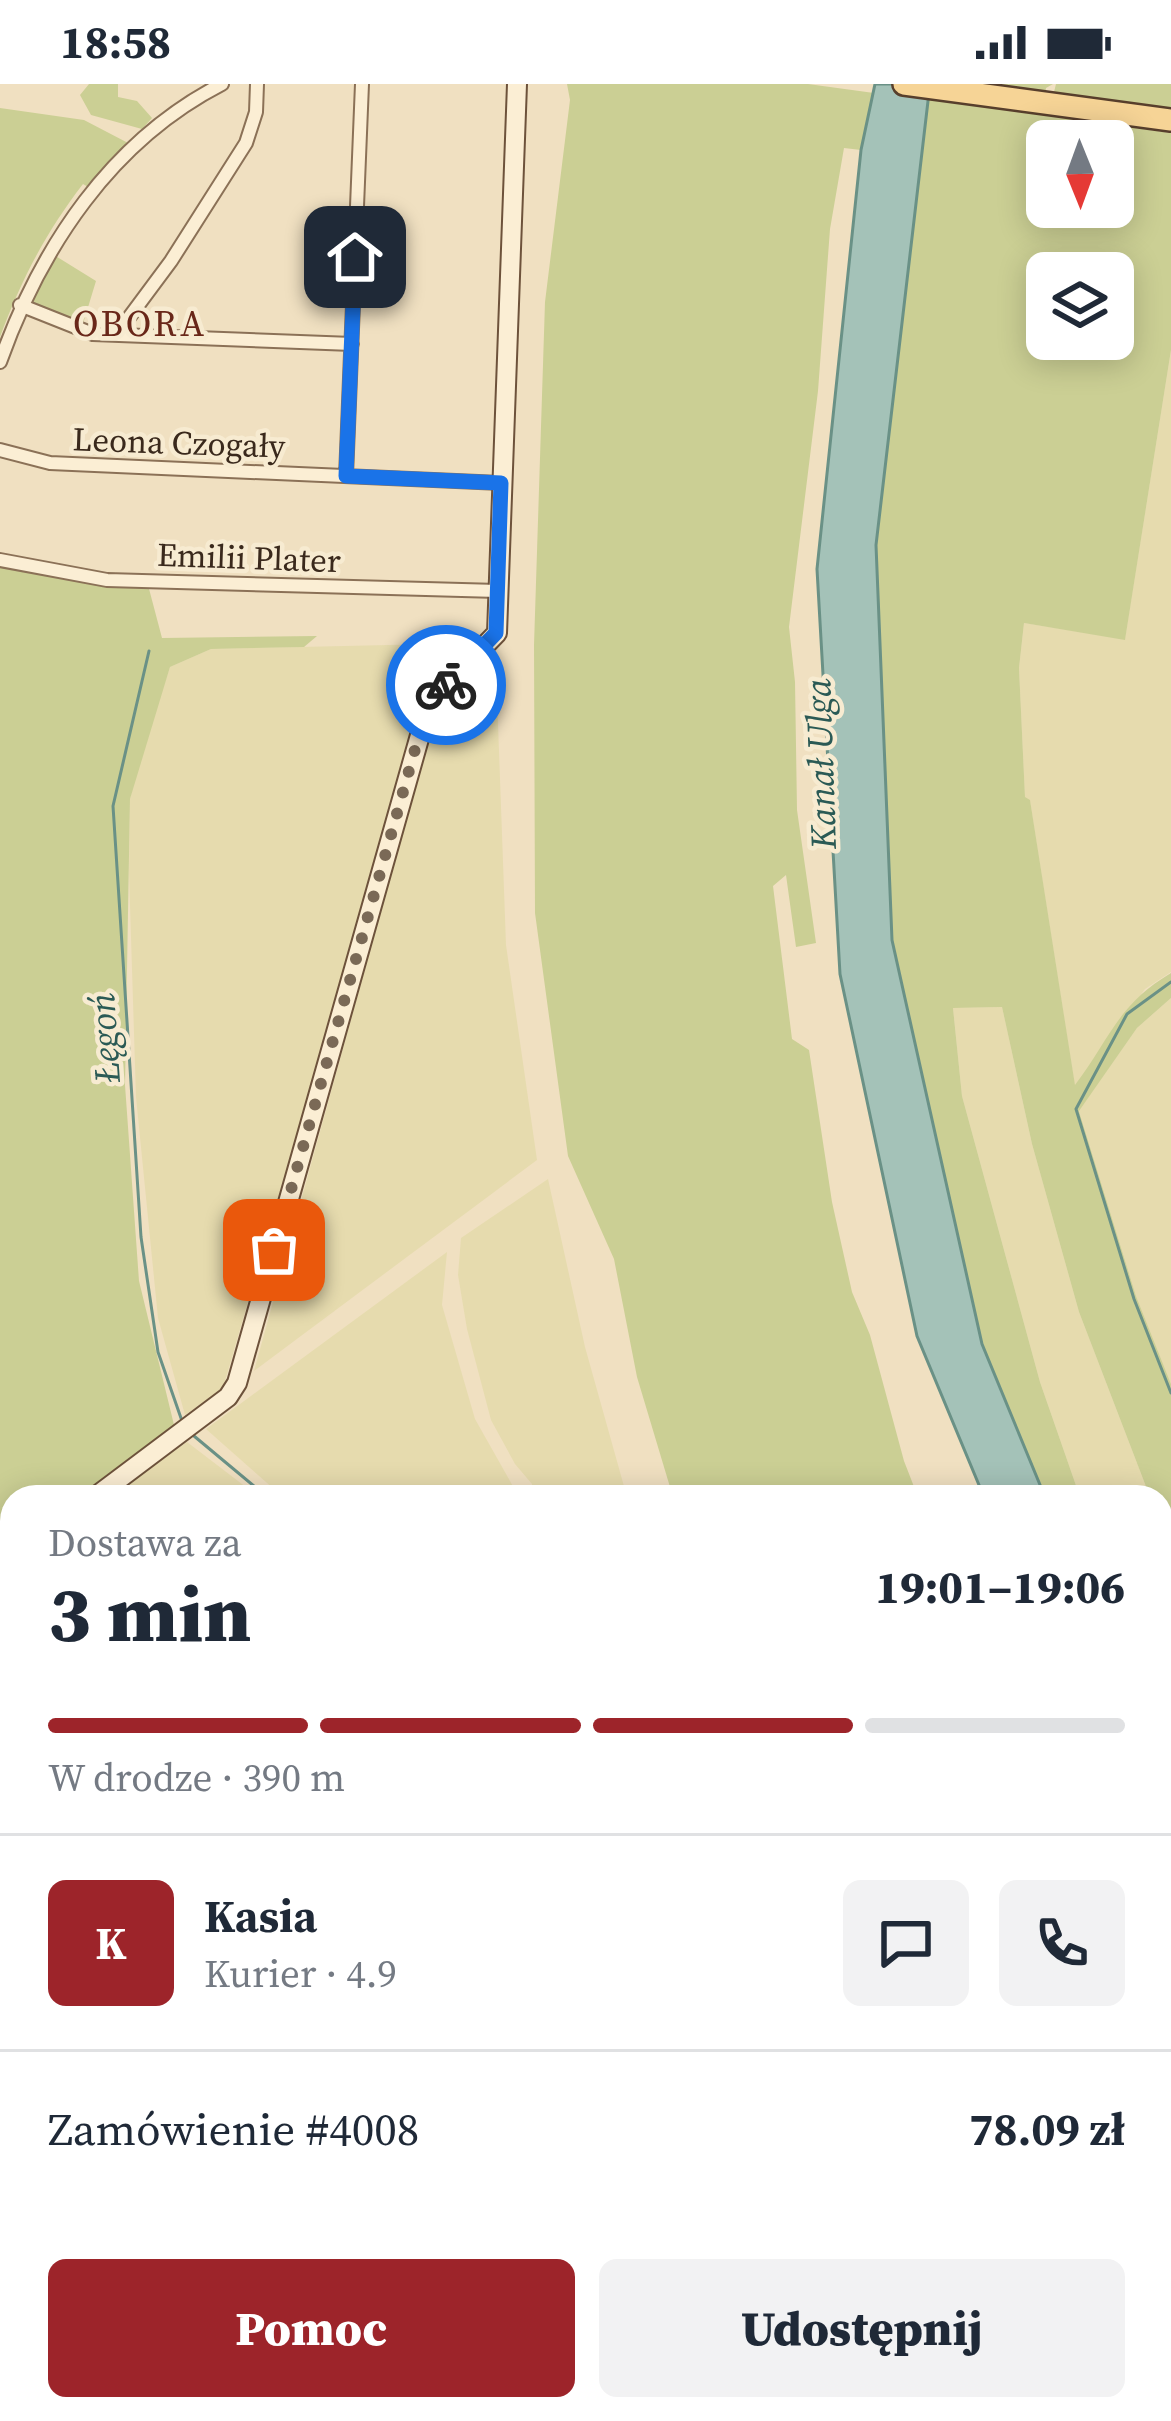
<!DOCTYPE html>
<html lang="pl">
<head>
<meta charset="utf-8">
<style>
	:root { --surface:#fff; --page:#f2f2f3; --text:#1f2937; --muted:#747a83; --line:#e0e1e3; --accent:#9d242a }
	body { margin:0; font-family:"Source Serif 4",serif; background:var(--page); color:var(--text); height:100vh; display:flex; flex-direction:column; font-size:45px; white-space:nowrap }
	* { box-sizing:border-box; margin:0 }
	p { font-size:39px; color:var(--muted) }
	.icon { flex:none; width:66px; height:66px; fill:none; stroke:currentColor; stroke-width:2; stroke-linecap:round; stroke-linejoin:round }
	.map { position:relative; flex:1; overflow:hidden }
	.panel { position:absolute; left:0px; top:1401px; width:1173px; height:936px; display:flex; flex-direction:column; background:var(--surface); border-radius:36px 36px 0 0; box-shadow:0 6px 30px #0003 }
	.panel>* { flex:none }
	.needle { width:78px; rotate:179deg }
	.buttons { position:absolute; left:1026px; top:36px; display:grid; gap:24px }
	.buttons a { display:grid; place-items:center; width:108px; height:108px; border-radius:18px; background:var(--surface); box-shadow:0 6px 30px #0003; font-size:60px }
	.pin { position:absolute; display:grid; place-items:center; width:102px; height:102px; color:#fff; margin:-51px; border-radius:24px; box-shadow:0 6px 18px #0006 }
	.courier { position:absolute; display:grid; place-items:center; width:120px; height:120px; margin:-60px; border:9px solid #1a73e8; border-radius:50%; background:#fff; color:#222; box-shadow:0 3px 15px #0007 }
	.head em { font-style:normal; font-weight:800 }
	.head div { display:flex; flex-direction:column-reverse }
	.head { display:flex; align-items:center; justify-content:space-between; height:204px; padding:0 48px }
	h1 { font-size:78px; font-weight:800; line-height:90px }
	.bar { display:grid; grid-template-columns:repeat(4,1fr); gap:18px 12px; align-content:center; height:144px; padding:0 48px }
	.bar i { height:15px; border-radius:9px; background:var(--line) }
	.bar .current { background:var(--accent) }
	.bar p { grid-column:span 4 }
	.line { display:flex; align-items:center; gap:30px; padding:0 48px; border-top:3px solid var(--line) }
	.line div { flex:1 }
	.round { display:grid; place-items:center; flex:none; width:126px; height:126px; border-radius:18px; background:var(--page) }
	.button { display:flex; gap:24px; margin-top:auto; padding:24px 48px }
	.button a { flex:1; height:138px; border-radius:18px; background:var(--accent); color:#fff; font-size:48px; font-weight:800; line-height:138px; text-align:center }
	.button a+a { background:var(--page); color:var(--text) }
	.status { display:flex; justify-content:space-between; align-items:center; height:84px; padding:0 60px; background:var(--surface); direction:ltr }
	.status svg { height:33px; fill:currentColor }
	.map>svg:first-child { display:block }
</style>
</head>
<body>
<div class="status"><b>18:58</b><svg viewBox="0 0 49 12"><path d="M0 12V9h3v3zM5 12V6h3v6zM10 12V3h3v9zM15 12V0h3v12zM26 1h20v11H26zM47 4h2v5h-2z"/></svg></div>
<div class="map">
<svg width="1171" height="2337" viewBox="0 0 1171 2337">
	<rect width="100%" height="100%" fill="#f0e0c1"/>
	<!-- farmland -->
	<path fill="#e6dbae" d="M1171 266V888L1145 905 1075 1003 1030 717 1025 714 1019 584 1024 539 1125 555Z
		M434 560 425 609 223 1304 185 1331 158 1234 136 1013 129 789 130 715 137 683 170 583 211 565Z
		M496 584 506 861 537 1076 254 1287 437 624 475 593Z
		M1171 914V1300L1136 1212 1079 1026 1137 944Z
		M1002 923 1032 1060 1079 1228 1150 1413H1080L1040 1298 962 1012 953 924Z
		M548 1095 585 1263 627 1413H533L532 1400 515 1380 491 1336 467 1245 458 1191 461 1154Z
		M447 1168 442 1221 475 1335 519 1413H283L206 1345Z
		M187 1358 259 1413H107Z
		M1161 1440 1171 1464V1614L1161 1595Z
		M12 1481V1976L0 1965V1490Z
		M12 2002V2161L0 2149V2014Z
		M0 2169 12 2181V2325H53L50 2337H0Z
		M65 2325H321L341 2337H62Z
		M522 2325H728L739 2337H507Z
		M758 2325H918L904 2337H771Z"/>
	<!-- green -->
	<path fill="#cbcf94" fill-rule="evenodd" d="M89 0H118V13L137 17 152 34 142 45 91 31 80 11Z
		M567 0H808L874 9 861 66 844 64 830 145 818 307 789 543 795 598 797 726 816 859 796 863 786 791 773 802 792 955 809 966 832 1118 852 1208 870 1251 904 1377 918 1413H673L637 1293 614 1175 568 1072 535 829 534 561 545 218 570 16Z
		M930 0H1053L1046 4 1043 31 1171 49V266L1125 556 1024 539 1019 584 1025 713 1030 716 1075 1001C1110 955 1117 921 1171 889V914L1137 944 1079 1027 1136 1212 1171 1300V1464L1161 1440V1413H1150L1079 1228 1032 1060 1002 923 953 924 962 1012 1040 1298 1080 1413H1045L982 1260 892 856 876 461ZM1047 57H1113V123H1047ZM1047 189H1113V255H1047Z
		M1056 0H1171V28L1053 12Z
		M0 24 84 36 130 60 88 103 83 100C46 148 21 196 0 253Z
		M54 171 96 197 82 243 35 225 31 218Z
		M0 479 148 501 162 554 317 552 304 563 211 565 170 583 130 715 125 1001 139 1197 175 1345 85 1413H12V1469L0 1478Z"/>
	<!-- water -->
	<path fill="#a4c2b8" stroke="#6a9186" stroke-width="3" d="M875 0H930L876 461 892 856 982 1260 1045 1413H984L917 1252 840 890 817 485 861 66Z"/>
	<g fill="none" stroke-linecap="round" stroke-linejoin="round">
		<!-- stream -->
		<path stroke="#6a9186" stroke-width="3" d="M149 567 113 722 141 1153 158 1268 182 1337
			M1171 898 1127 930 1076 1025 1134 1215 1171 1309
			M194 1352 267 1413
			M0 2160 12 2172
			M743 2325 755 2337
			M57 2337 60 2325"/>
		<defs>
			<path id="street" d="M20 221 93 250 352 260
				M116 251 171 177 246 59 256 28 257 0
				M0 278C41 163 111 57 222 0
				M0 366 50 379 501 399
				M346 392 362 0
				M0 476 107 496 498 507"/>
			<path id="secondary" d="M95 1413 228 1313 237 1299 426 630 434 614 497 549 517 0
				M0 2005 12 1993"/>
			<path id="primary" d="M904 0 1171 36"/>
		</defs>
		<!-- street casing -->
		<use href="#street" stroke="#8b7157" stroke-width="16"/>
		<!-- secondary casing -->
		<use href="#secondary" stroke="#6d523b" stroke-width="22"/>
		<!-- primary casing -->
		<use href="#primary" stroke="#583f2c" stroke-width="26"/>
		<!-- street -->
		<use href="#street" stroke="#fbeed4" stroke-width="12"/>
		<!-- secondary -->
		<use href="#secondary" stroke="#fbeed4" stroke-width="18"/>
		<!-- primary -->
		<use href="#primary" stroke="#f6d496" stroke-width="21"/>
		<defs>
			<path id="rail" d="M1161 1775 1171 1768
				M399 2337 415 2325"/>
		</defs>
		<!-- rail casing -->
		<use href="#rail" stroke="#3a291c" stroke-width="8"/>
		<!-- rail -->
		<use href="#rail" stroke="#f7ebd1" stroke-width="3" stroke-dasharray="9" stroke-linecap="butt"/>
	</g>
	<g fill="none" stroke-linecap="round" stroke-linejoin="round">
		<!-- done -->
		<path stroke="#7a6956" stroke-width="12" stroke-dasharray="0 21.6" d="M274 1166 425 630 446 601"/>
		<!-- route -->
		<path stroke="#1a73e8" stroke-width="15" d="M355 173 346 392 501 399 496 549 446 601"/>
	</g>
	<g text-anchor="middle" stroke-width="9" stroke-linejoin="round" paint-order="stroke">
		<!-- street labels -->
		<g font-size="33" fill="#3a291c" stroke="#f7ebd1">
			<text transform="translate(179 358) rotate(2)" y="12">Leona Czogały</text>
			<text transform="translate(249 473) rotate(2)" y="12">Emilii Plater</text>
		</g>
		<!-- neighbourhood labels -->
		<g font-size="36" letter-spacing="3" fill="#692719" stroke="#f7ebd1">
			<text x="140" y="252">OBORA</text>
		</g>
		<!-- water labels -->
		<g font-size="36" font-style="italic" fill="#2b5a55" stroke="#f7ebd1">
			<text transform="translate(820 680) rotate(-92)" y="13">Kanał Ulga</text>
			<text transform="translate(104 954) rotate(-94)" y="13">Łęgoń</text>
		</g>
	</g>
</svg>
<div class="buttons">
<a><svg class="needle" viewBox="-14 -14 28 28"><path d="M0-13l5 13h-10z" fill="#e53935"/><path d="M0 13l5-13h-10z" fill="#747a83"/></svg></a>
<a><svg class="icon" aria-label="layers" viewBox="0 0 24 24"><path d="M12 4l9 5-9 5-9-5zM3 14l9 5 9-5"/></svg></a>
</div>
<div class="pin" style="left:274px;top:1166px;background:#ea580c"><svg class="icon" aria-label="bag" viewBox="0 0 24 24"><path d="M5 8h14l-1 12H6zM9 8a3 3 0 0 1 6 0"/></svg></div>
<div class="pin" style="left:355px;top:173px;background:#1f2937"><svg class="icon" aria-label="home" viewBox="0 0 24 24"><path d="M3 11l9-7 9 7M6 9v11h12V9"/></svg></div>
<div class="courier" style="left:446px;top:601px"><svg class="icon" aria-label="bike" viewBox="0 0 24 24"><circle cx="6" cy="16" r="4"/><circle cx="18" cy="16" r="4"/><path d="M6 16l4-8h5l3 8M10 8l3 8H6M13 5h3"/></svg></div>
<section class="panel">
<div class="head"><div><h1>3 min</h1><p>Dostawa za</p></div><em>19:01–19:06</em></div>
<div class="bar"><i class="current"></i><i class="current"></i><i class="current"></i><i></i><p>W drodze · 390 m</p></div>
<div class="line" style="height:216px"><b class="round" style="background:var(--accent);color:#fff">K</b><div><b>Kasia</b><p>Kurier · 4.9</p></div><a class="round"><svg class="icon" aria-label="chat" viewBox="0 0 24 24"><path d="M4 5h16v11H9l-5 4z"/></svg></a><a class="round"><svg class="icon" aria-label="phone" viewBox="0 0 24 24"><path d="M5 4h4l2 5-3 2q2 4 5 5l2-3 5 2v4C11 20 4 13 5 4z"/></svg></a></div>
<div class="line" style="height:156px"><div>Zamówienie #4008</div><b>78.09 zł</b></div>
<div class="button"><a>Pomoc</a><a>Udostępnij</a></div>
</section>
</div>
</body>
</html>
